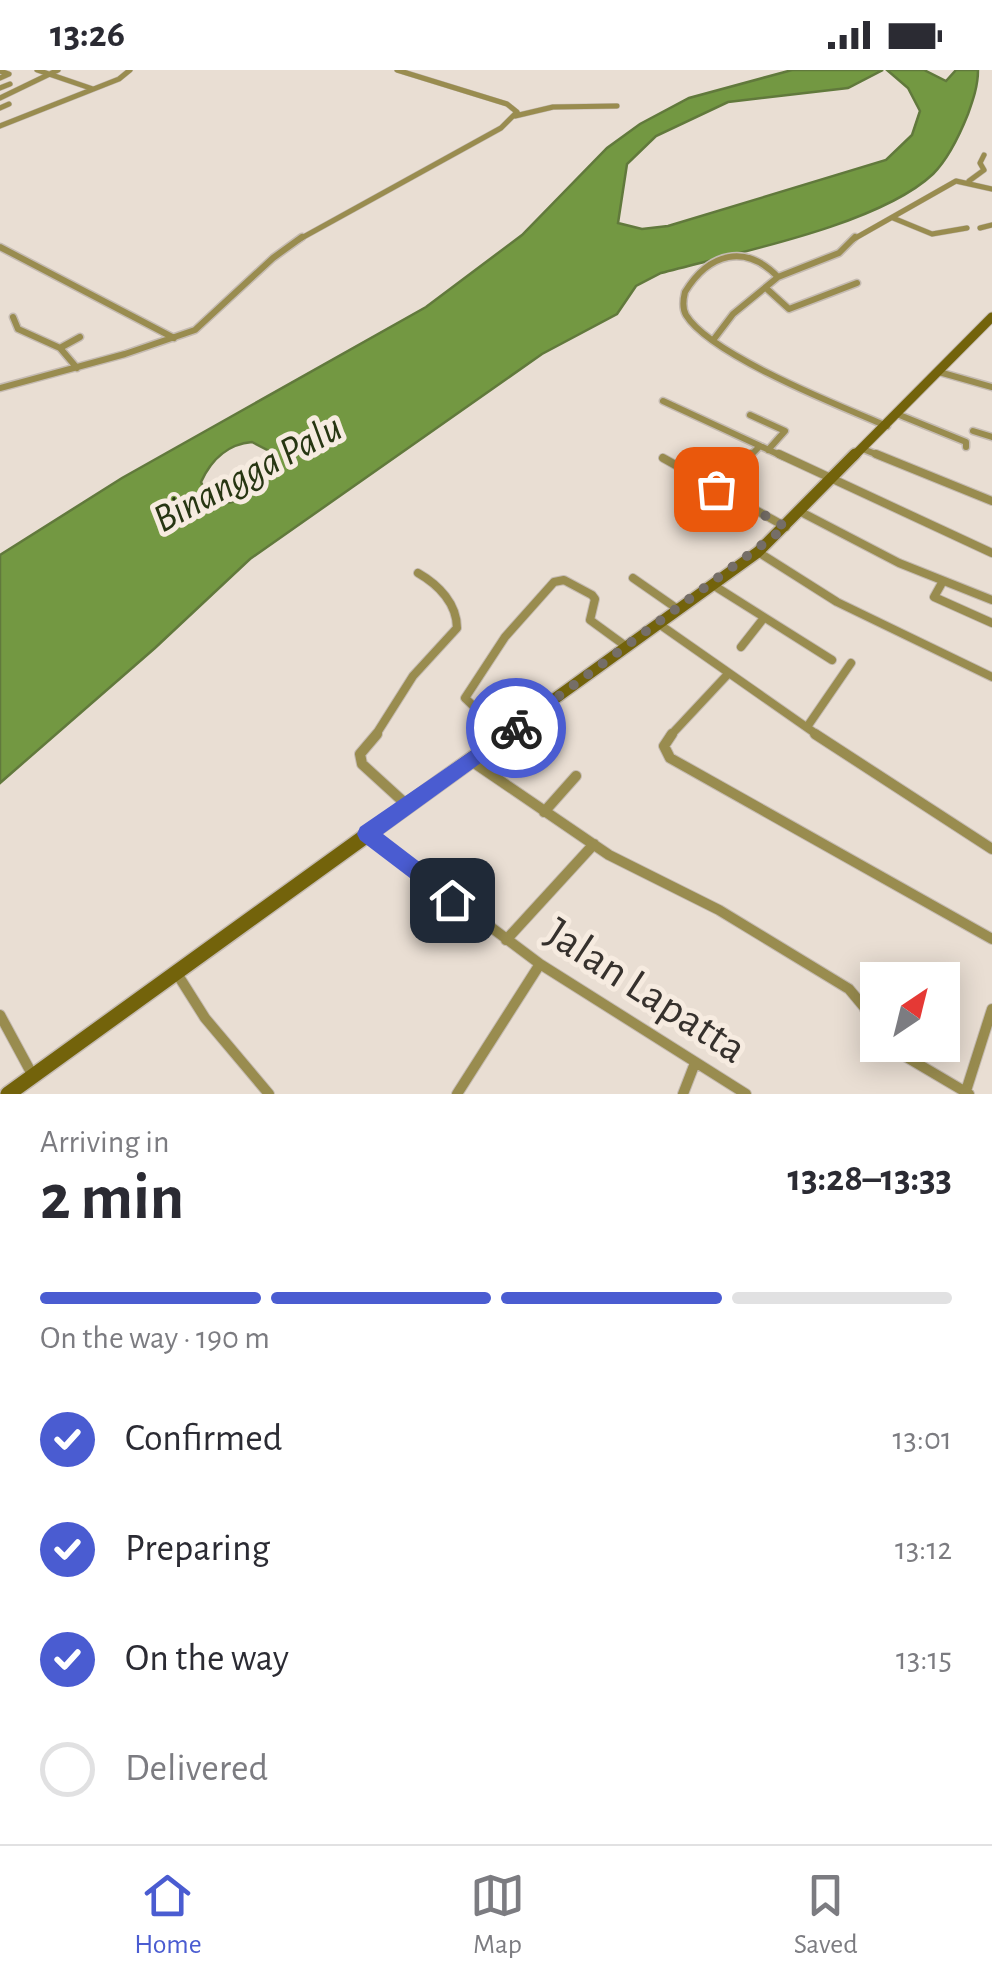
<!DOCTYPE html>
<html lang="en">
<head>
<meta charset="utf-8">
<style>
	:root { --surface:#fff; --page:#f2f2f3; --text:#2b2b33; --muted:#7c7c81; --line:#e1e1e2; --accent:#4a5cd1 }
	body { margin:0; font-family:"Alegreya Sans",sans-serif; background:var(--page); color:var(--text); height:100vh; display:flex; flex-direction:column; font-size:38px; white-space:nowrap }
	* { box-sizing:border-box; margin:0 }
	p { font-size:32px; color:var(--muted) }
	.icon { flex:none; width:55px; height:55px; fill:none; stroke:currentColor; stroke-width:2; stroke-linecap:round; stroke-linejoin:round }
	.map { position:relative; height:1024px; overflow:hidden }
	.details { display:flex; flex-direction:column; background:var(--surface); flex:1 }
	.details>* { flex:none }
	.needle { width:65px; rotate:35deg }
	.buttons { position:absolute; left:860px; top:892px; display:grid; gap:20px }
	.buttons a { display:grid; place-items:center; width:100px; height:100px; border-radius:0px; background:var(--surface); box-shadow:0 5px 25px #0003; font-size:50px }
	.pin { position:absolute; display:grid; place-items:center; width:85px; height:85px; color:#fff; margin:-42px; border-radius:20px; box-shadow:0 5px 15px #0006 }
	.courier { position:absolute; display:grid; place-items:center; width:100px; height:100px; margin:-50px; border:8px solid #4a5cd1; border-radius:50%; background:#fff; color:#222; box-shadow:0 2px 12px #0007 }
	.summary em { font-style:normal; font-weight:700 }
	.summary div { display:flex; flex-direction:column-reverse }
	.summary { display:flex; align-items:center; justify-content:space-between; height:170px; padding:0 40px }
	h1 { font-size:65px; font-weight:700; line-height:75px }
	.bar { display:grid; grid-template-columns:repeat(4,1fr); gap:15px 10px; align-content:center; height:120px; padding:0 40px }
	.bar i { height:12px; border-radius:8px; background:var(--line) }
	.bar .current { background:var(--accent) }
	.bar p { grid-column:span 4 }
	ol { padding:0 40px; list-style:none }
	li { display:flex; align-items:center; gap:30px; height:110px }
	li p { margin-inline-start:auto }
	li .icon { padding:10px; border-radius:50%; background:var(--accent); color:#fff; stroke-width:4 }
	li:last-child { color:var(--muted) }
	li i { width:55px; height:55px; border:5px solid var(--line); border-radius:50% }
	.status { display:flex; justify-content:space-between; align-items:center; height:70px; padding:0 50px; background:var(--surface); direction:ltr }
	.status svg { height:28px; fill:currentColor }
	.menu { display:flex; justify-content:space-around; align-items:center; height:140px; border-top:2px solid var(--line); background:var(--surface); font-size:28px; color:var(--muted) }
	.menu a { display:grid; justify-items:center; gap:5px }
	.menu .current { color:var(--accent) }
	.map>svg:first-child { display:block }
</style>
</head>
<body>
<div class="status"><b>13:26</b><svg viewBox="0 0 49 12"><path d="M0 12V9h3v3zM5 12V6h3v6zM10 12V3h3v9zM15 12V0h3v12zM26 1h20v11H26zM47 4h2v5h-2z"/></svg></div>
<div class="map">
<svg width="992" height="1024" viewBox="0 0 992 1024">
	<rect width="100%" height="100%" fill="#e9ded3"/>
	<!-- water -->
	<path fill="#739842" stroke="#61793c" stroke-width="2.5" fill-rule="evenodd" d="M792 0H883L848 18 728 32 656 66 627 94 618 153 642 159 668 156 886 90 912 65 920 41 908 18 887 0H924L946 11 956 0H978C978 16 973 30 968 44 960 64 948 89 933 104 879 155 735 183 661 203L636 216 617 244 542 284 250 489 155 578 0 713V485L122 408 426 237 522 165 607 78 640 54 689 28ZM252 372 271 382C269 420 217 458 201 412 211 390 228 374 252 372Z"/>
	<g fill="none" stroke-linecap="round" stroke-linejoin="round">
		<defs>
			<path id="minor-far3" d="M37 0 93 19
				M0 1 9 4 0 8
				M0 18 10 14
				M0 28 58 0
				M0 38 9 34
				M515 46 553 37 617 36
				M0 56 119 9 130 0
				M969 111 984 100 980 93 984 85
				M893 148 932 164 967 158
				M980 158 992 155
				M298 170 501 58 517 42 507 34 397 0
				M852 170 956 111 992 119"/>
			<path id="minor-far2" d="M0 177 174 268
				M778 207 839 183 855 167
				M767 219 789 239 857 213
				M13 247 18 259 60 278 77 298
				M714 269 733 244 778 207C745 173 709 183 685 222 683 230 682 238 686 245 710 285 842 337 887 356
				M60 278 80 267
				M939 302 992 317
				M0 318 125 284 195 260 273 188 302 167
				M663 331 784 387
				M897 344 966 372V377
				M750 345 785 361 768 380
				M973 361 992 367
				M863 379 883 387
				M749 387 760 376"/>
			<path id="minor-far1" d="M779 384 992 483
				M876 384 992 431
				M663 388 786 457
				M716 419 751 384
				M801 442 899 493 992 530
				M758 482 837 532 992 607
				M633 508 679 540
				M943 511 934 527 992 553
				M713 515 832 590
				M659 554 819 666
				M741 577 763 549
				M807 657 851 593
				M375 666 413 606 457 558C457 534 439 515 418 503
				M505 666 465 628 505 567 554 512 564 510 592 525 595 529 590 550 627 577
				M670 666 728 604"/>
			<path id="minor" d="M377 664 360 684 362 694 408 736
				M672 664 664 676 670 688 992 869
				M815 664 992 779
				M470 690 609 785 719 840 849 919 864 937 878 965
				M544 742 576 706
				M367 764 540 894 746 1024
				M506 870 594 774
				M176 902 205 948 269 1024
				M0 945 33 1006
				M886 975 969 1024
				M457 1024 540 894
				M683 1024 695 993
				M965 1024 992 939"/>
			<path id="secondary-far2" d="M853 387 992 247"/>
			<path id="secondary-far1" d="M503 666 758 482 855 384"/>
			<path id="secondary" d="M8 1024 507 664"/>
		</defs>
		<!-- minor-far3 casing -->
		<use href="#minor-far3" stroke="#c5bbb2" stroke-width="6"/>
		<!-- minor-far2 casing -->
		<use href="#minor-far2" stroke="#c5bbb2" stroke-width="9"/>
		<!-- minor-far1 casing -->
		<use href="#minor-far1" stroke="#c5bbb2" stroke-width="10"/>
		<!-- minor casing -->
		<use href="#minor" stroke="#c5bbb2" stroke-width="12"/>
		<!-- secondary-far2 casing -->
		<use href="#secondary-far2" stroke="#c5bbb2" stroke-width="11"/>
		<!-- secondary-far1 casing -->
		<use href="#secondary-far1" stroke="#c5bbb2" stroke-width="14"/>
		<!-- secondary casing -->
		<use href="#secondary" stroke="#c5bbb2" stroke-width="18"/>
		<!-- minor-far3 -->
		<use href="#minor-far3" stroke="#998c4f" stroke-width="5"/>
		<!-- minor-far2 -->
		<use href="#minor-far2" stroke="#998c4f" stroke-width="6"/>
		<!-- minor-far1 -->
		<use href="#minor-far1" stroke="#998c4f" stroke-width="8"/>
		<!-- minor -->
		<use href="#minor" stroke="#998c4f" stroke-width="10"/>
		<!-- secondary-far2 -->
		<use href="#secondary-far2" stroke="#73630b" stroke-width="9"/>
		<!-- secondary-far1 -->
		<use href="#secondary-far1" stroke="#73630b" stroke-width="11"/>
		<!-- secondary -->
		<use href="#secondary" stroke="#73630b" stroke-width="15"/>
	</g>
	<!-- route -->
	<path fill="#4a5cd1" d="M516 650 522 652V663L383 764 460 823 463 830 452 840 360 770 357 764 360 757Z"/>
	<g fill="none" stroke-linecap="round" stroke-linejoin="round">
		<!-- done -->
		<path stroke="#756e67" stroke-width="10" stroke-dasharray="0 18" d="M516 658 786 457 716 419"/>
	</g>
	<g text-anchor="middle" stroke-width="10" stroke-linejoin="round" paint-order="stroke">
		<!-- water labels -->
		<g font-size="40" font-style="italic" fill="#273612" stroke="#f6ebe0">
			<text transform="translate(247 402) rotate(-28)" y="14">Binangga Palu</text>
		</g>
		<!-- near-street labels -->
		<g font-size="45" fill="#36312d" stroke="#f6ebe0">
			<text transform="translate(647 919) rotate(33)" y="16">Jalan Lapatta</text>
		</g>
	</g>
</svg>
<div class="buttons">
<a><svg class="needle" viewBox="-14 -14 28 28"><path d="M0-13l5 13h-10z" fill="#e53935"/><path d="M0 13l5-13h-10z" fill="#7c7c81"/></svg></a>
</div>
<div class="pin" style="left:716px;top:419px;background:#ea580c"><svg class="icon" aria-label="bag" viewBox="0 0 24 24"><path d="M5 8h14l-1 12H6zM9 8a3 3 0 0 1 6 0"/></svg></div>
<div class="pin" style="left:452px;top:830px;background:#1f2937"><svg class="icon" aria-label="home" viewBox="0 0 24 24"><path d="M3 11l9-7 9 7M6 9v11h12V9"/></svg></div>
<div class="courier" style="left:516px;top:658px"><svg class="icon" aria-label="bike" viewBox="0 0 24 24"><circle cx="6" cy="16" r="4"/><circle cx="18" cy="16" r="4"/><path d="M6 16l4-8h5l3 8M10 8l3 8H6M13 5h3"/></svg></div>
</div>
<section class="details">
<div class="summary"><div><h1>2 min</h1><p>Arriving in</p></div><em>13:28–13:33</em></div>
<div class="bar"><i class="current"></i><i class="current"></i><i class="current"></i><i></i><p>On the way · 190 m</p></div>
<ol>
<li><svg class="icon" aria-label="check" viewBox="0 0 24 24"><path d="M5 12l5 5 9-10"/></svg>Confirmed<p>13:01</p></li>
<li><svg class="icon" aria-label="check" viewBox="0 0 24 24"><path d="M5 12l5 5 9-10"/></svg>Preparing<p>13:12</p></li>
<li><svg class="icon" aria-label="check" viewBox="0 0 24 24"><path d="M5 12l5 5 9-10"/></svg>On the way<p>13:15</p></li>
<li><i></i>Delivered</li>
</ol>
</section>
<nav class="menu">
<a class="current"><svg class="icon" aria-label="home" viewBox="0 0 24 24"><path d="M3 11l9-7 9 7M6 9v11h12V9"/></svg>Home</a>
<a><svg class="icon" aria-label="map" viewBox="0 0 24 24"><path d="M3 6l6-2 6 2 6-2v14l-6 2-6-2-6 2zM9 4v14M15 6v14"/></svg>Map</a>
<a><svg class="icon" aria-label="saved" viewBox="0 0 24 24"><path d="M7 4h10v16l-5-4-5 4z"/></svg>Saved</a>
</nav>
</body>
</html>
